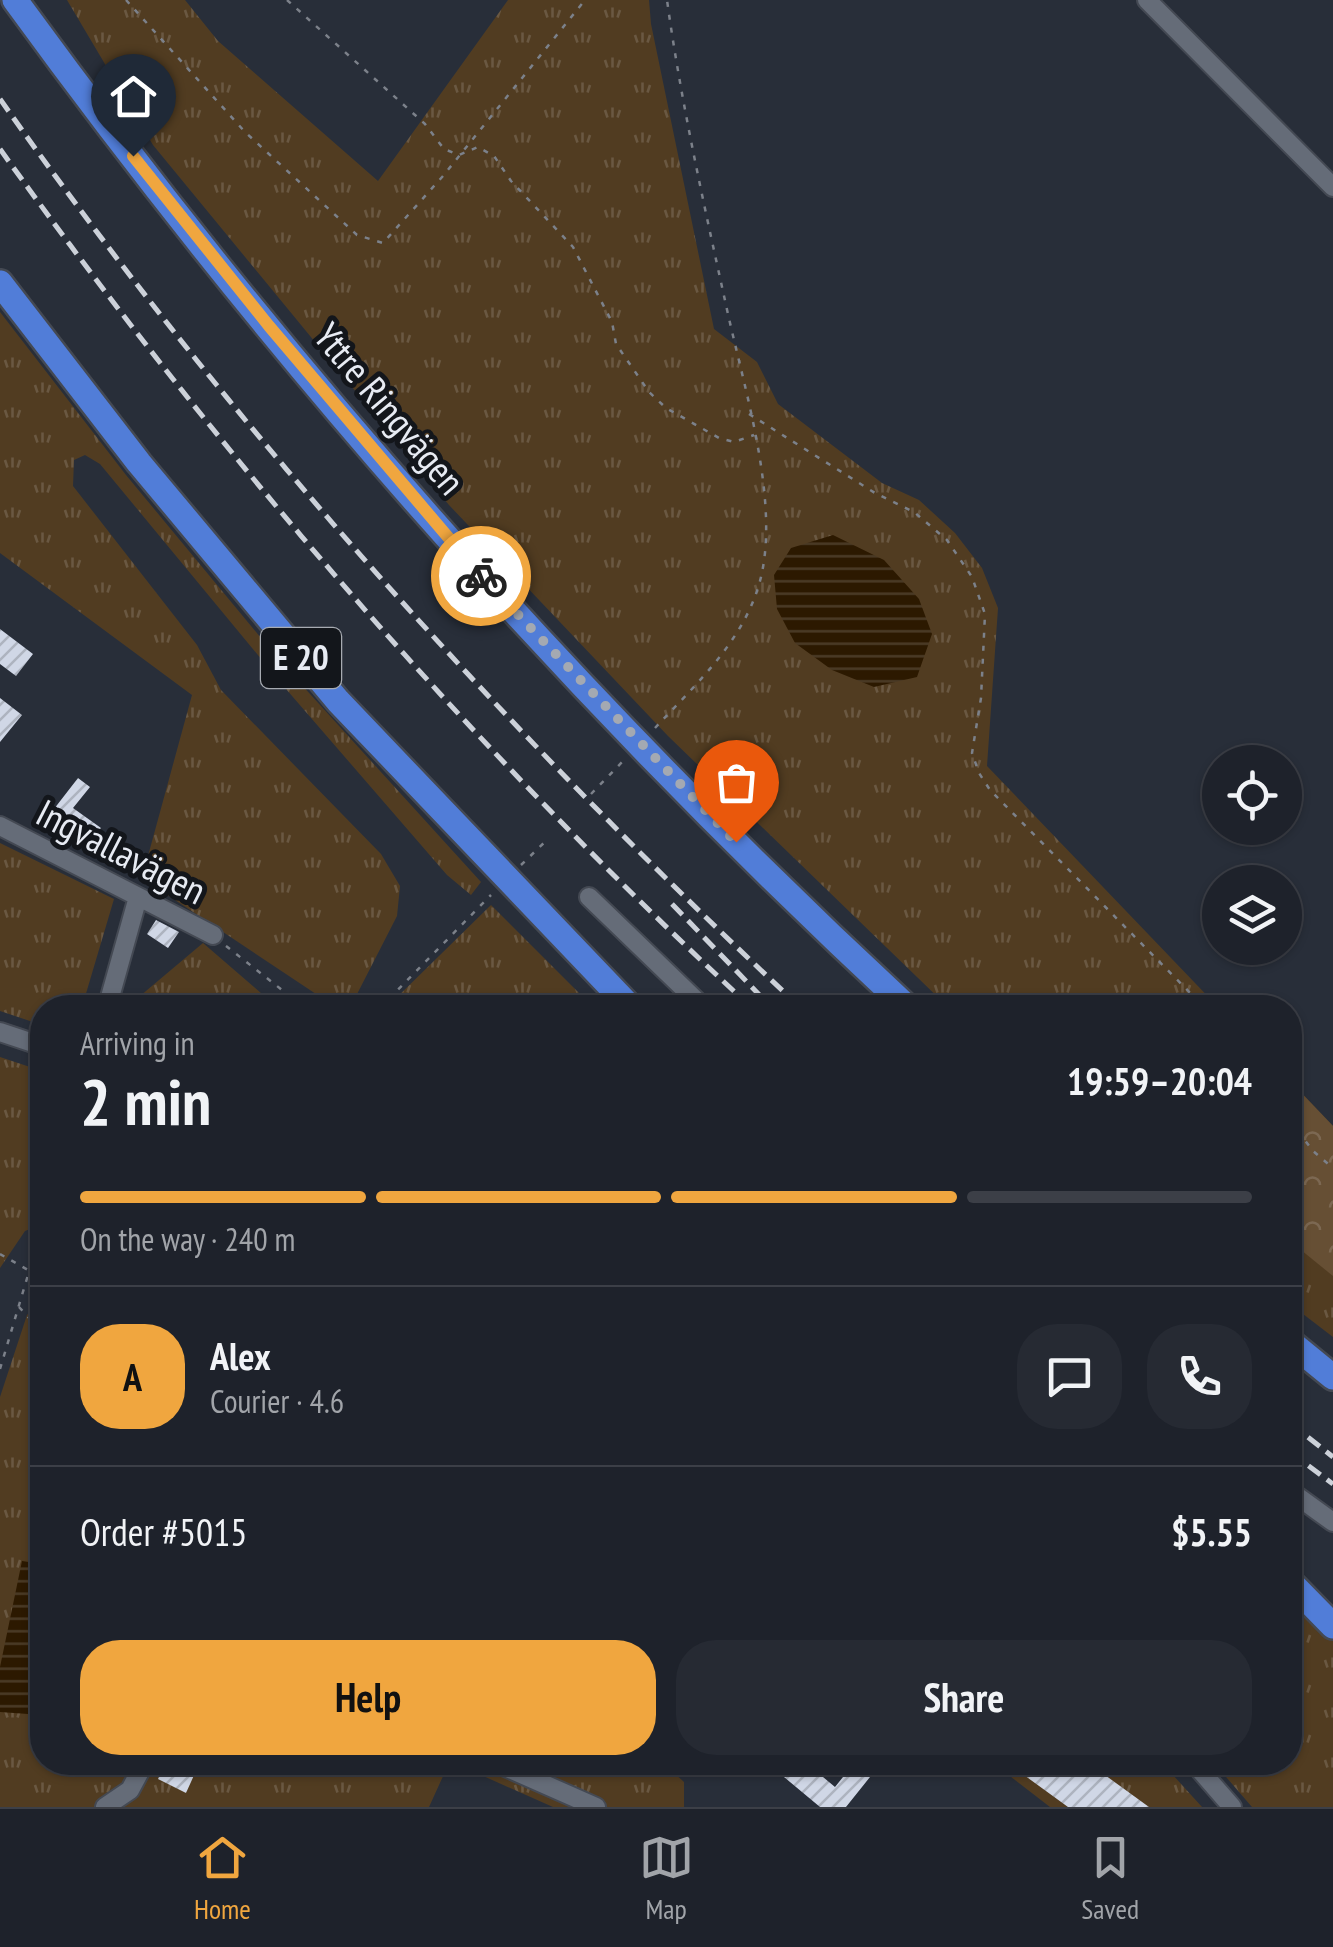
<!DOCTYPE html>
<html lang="en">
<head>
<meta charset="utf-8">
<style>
	:root { --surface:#1e222b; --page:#262a33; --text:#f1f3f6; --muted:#a1a4a9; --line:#3c3f47; --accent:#f0a63f }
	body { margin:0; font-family:"PT Sans Narrow",sans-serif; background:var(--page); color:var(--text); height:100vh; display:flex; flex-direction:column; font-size:38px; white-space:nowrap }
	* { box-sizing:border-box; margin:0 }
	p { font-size:32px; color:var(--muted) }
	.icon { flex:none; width:55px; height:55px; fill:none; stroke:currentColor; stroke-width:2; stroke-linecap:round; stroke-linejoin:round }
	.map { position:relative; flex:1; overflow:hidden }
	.panel { position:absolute; left:30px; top:995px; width:1272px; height:780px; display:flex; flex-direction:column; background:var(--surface); border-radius:40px; box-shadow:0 2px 8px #0004,0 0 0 2px var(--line) }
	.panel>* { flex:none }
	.fabs { position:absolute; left:1202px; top:745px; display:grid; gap:20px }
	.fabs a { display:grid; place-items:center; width:100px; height:100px; border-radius:50%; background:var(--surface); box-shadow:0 2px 8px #0004,0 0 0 2px var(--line); font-size:50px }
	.pin { position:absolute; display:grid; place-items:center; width:85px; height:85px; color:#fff; margin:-102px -42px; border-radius:50% 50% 50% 0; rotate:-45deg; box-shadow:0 0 10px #0007 }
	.pin .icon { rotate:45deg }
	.courier { position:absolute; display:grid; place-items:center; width:100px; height:100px; margin:-50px; border:8px solid #f0a63f; border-radius:50%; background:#fff; color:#222; box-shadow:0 2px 12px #0007 }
	.head em { font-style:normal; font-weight:800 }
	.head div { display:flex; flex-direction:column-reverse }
	.head { display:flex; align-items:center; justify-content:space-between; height:170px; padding:0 50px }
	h1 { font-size:65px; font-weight:800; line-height:75px }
	.bar { display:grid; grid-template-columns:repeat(4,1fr); gap:15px 10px; align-content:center; height:120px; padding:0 50px }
	.bar i { height:12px; border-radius:8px; background:var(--line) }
	.bar .active { background:var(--accent) }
	.bar p { grid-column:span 4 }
	.line { display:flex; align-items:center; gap:25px; padding:0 50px; border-top:2px solid var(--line) }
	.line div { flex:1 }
	.round { display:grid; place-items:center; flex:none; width:105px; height:105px; border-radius:40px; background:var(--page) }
	.cta { display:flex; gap:20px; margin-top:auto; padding:20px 50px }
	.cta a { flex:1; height:115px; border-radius:40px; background:var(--accent); color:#111; font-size:40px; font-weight:800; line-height:115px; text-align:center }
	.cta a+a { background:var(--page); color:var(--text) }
	.tab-bar { display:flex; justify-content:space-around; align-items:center; height:140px; border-top:2px solid var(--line); background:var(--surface); font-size:28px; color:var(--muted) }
	.tab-bar a { display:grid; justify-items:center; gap:5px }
	.tab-bar .active { color:var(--accent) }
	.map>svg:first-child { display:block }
</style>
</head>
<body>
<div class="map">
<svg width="1333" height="1807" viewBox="0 0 1333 1807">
	<defs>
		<pattern id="grass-tufts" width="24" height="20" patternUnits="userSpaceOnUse" patternTransform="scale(2.5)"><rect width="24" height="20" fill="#513c21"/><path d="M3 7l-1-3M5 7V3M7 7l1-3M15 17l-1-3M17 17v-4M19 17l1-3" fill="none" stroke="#6a5842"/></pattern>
		<pattern id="forest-crowns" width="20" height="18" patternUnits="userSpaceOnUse" patternTransform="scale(2.5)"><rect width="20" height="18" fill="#664f34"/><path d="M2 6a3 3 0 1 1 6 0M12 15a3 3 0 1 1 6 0" fill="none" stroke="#7c6852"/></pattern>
		<pattern id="water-rules" width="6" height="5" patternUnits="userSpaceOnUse" patternTransform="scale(2.5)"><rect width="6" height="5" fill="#2c1900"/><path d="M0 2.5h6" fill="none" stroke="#4b3b26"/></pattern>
		<pattern id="building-hatch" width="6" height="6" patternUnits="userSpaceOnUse" patternTransform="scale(2.5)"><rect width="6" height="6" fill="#d0d7e6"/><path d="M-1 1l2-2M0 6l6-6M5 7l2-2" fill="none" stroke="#adb3bf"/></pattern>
	</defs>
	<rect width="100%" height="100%" fill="#282e39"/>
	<!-- grass -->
	<path fill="url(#grass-tufts)" d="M67 0H185L218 41 378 181 508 0H649L651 24 714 329 757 362 778 404 882 483 919 500 955 533 982 568 998 608 987 766 1218 1007H948L668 736 449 505 153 145Z
		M0 312 126 475 280 661 481 882 471 895 447 875 286 689 100 464 85 455 74 460 73 486 197 645 221 690 381 854 400 886 397 916 354 1000 316 994 142 878 192 695 0 553Z
		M0 843 114 899 82 1007 42 1008V1025L0 1011Z
		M491 905 593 1007H387Z
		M203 943 277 1007H127Z
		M0 1057 42 1071V1224L25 1231 0 1268Z
		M1290 1081 1333 1126V1337L1290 1304Z
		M42 1296V1762L449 1763 429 1807H0V1397L27 1315Z
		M1290 1606 1333 1636V1807H1252L1214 1763 1290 1762Z
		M454 1763H663L684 1782V1807H553Z
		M993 1763H1162L1202 1807H1050Z"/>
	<!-- forest -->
	<path fill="url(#forest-crowns)" d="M1290 1081 1333 1126V1276L1290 1241Z"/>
	<!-- water -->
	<path fill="url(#water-rules)" d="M833 535 884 560 919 599 932 634 917 677 874 687 832 670 795 643 777 609 774 575 791 548Z
		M22 1561 42 1564V1715L0 1712V1667Z"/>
	<!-- building -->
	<path fill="url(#building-hatch)" d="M0 629 33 654 16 676 0 664Z
		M0 698 22 715 0 742Z
		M78 778 90 787 73 808 101 828 87 847 47 818Z
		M156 920 179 932 168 948 147 934Z
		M165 1762H200L186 1793 158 1779Z
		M766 1762H805L835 1787 855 1762H882L846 1807H820Z
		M1006 1762H1087L1149 1807H1068Z"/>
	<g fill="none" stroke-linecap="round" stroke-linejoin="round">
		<defs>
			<path id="minor" d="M1147 0 1333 187
				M0 826 213 935
				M589 897 704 1008
				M107 1008 138 897
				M0 1032 42 1046
				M1290 1491 1333 1522
				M494 1762 596 1807
				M1193 1762 1232 1807
				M105 1807 130 1790 145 1762"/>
			<path id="highway" d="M15 0C279 363 579 703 908 1008
				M0 283 139 463 338 701 631 1008
				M1290 1342 1333 1377
				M1290 1582 1333 1626"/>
		</defs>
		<!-- minor casing -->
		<use href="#minor" stroke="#444953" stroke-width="22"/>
		<!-- highway casing -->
		<use href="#highway" stroke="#444953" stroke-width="30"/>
		<!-- path -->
		<path stroke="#7c818a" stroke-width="2.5" stroke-dasharray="5 8" stroke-linecap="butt" d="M126 0 245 132 357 235 383 243 443 176 585 0
			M287 0 425 124 444 149 459 155 478 147 494 156 511 181 573 247 612 322 616 344 649 392 666 408 719 438 734 442 754 435
			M749 414 875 493 914 512 947 540 972 577 985 614 981 698 972 753 979 773 990 790 1205 1008
			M655 728C695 685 744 641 760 581 781 502 743 385 726 305 704 205 681 102 667 0
			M591 794 626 758
			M521 865 549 838
			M226 946 305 1008
			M380 1008 491 895
			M1290 1121 1313 1151 1333 1168
			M0 1254 28 1270
			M33 1266 42 1256
			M19 1307 42 1332
			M0 1369 42 1228"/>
		<!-- minor -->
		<use href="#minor" stroke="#656c78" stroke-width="18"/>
		<!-- highway -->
		<use href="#highway" stroke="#517dd8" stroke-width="25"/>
		<!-- rail -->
		<path stroke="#ccd1d9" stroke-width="5" stroke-dasharray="15 8" stroke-linecap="butt" d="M0 99C233 430 506 732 801 1008
			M0 149C222 459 472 749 752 1008
			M672 904 772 1008
			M1290 1423 1333 1457
			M1290 1452 1333 1484"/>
	</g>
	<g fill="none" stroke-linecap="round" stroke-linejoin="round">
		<!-- done -->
		<path stroke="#a4a9b2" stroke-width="10" stroke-dasharray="0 18" d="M481 576 736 842"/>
		<!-- route -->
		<path stroke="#f0a63f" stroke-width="12" d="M133 156 269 326 481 576"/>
	</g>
	<g text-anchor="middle" stroke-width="10" stroke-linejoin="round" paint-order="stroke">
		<!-- shield labels -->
		<rect fill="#13161b" stroke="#a7abb2" stroke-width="2.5" x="261" y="628" width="80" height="60" rx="8"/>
		<g font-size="35" font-weight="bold" fill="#e7ebf3">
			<text x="301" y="670">E 20</text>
		</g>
		<!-- street labels -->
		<g font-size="38" fill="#e7ebf3" stroke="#13161b">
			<text transform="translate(389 409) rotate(50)" y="13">Yttre Ringvägen</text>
			<text transform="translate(121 852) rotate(27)" y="13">Ingvallavägen</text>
		</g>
	</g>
</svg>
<div class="fabs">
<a><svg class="icon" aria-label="locate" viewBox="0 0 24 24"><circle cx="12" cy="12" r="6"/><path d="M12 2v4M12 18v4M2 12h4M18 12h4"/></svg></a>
<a><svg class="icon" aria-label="layers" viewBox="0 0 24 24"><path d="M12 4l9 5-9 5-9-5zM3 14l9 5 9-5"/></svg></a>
</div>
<div class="pin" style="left:736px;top:842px;background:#ea580c"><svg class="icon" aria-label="bag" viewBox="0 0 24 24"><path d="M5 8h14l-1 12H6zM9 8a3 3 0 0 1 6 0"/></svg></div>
<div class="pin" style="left:133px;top:156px;background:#1f2937"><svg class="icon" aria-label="home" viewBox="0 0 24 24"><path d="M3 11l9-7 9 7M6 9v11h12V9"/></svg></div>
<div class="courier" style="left:481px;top:576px"><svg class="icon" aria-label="bike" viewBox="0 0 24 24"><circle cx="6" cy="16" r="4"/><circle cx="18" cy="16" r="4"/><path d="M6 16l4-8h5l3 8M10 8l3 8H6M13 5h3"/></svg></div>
<section class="panel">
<div class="head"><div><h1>2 min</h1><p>Arriving in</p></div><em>19:59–20:04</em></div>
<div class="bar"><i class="active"></i><i class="active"></i><i class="active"></i><i></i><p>On the way · 240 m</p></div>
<div class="line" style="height:180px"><b class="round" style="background:var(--accent);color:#111">A</b><div><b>Alex</b><p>Courier · 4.6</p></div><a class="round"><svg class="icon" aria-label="chat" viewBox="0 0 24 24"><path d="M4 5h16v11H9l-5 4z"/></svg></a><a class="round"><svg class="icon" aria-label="phone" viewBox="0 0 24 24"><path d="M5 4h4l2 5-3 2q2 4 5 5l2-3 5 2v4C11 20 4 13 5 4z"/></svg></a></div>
<div class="line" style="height:130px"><div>Order #5015</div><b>$5.55</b></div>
<div class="cta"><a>Help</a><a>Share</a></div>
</section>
</div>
<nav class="tab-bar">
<a class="active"><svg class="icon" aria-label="home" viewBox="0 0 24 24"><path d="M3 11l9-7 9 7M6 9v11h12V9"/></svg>Home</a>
<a><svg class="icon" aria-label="map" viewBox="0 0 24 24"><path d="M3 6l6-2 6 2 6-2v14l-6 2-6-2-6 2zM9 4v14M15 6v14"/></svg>Map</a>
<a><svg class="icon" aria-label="saved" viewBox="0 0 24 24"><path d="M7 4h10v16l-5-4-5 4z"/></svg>Saved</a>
</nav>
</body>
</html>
